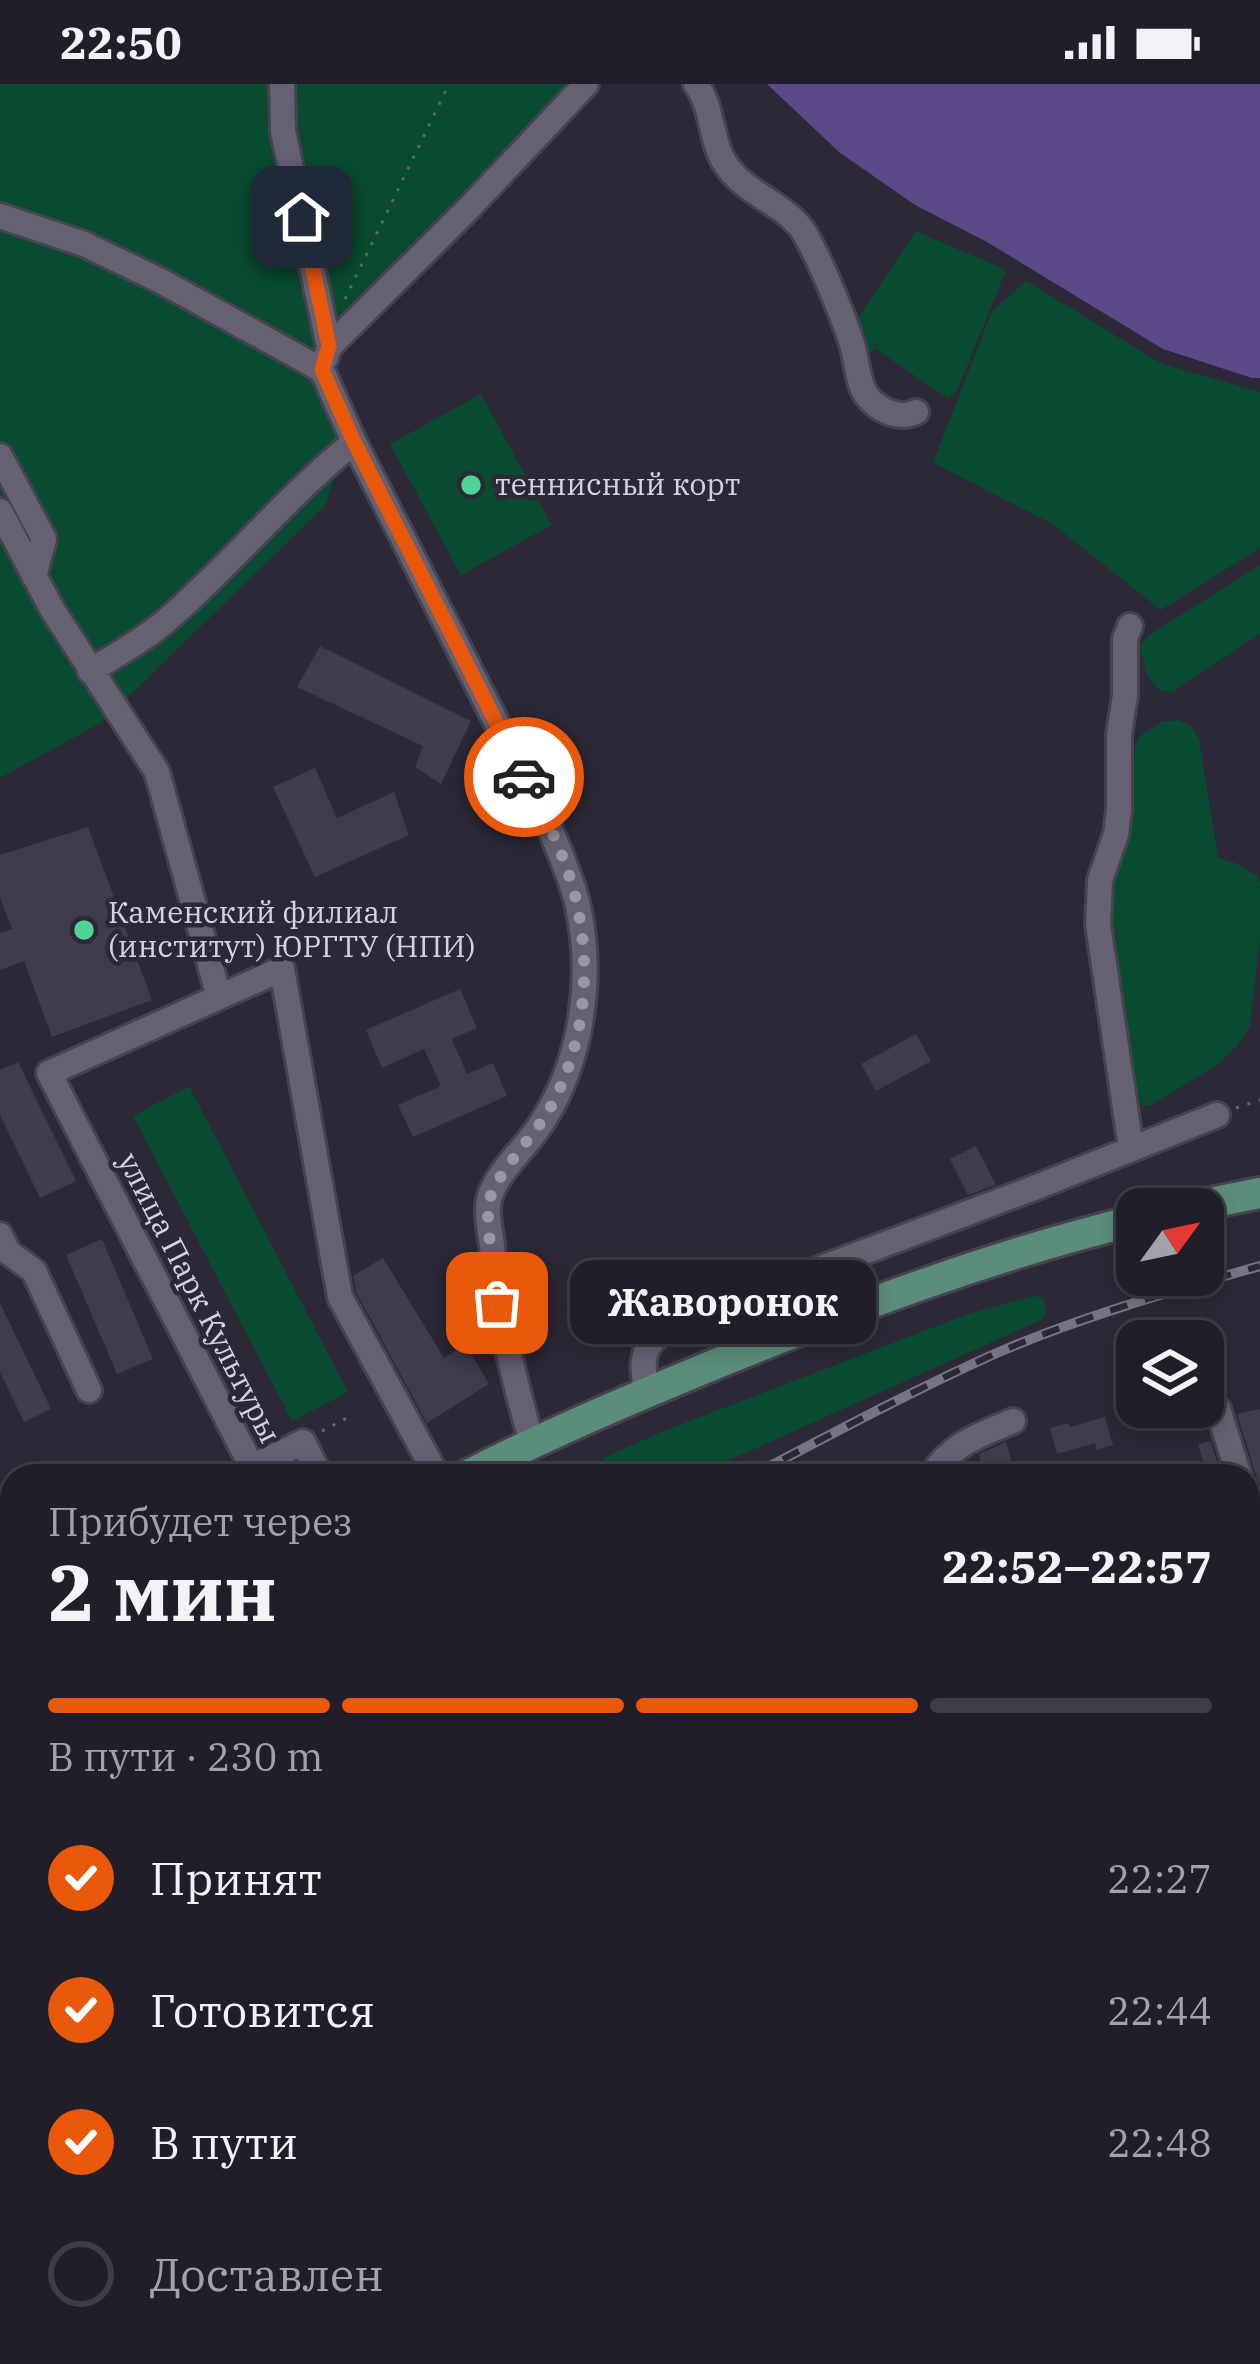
<!DOCTYPE html>
<html lang="ru">
<head>
<meta charset="utf-8">
<style>
	:root { --surface:#211e29; --page:#2d2b35; --text:#f1f3f6; --muted:#a2a2a8; --line:#3e3c46; --accent:#ea580c }
	body { margin:0; font-family:"IBM Plex Serif",serif; background:var(--page); color:var(--text); height:100vh; display:flex; flex-direction:column; font-size:45px; white-space:nowrap }
	* { box-sizing:border-box; margin:0 }
	p { font-size:39px; color:var(--muted) }
	.icon { flex:none; width:66px; height:66px; fill:none; stroke:currentColor; stroke-width:2; stroke-linecap:round; stroke-linejoin:round }
	.map { position:relative; flex:1; overflow:hidden }
	.drawer { position:absolute; left:0px; top:1380px; width:1260px; height:900px; display:flex; flex-direction:column; background:var(--surface); border-radius:36px 36px 0 0; box-shadow:0 6px 18px #0003,0 0 0 3px var(--line) }
	.drawer>* { flex:none }
	.needle { width:78px; rotate:57deg }
	.controls { position:absolute; left:1116px; top:1104px; display:grid; gap:24px }
	.controls a { display:grid; place-items:center; width:108px; height:108px; border-radius:24px; background:var(--surface); box-shadow:0 6px 18px #0003,0 0 0 3px var(--line); font-size:60px }
	.pin { position:absolute; display:grid; place-items:center; width:102px; height:102px; color:#fff; margin:-51px; border-radius:24px; box-shadow:0 6px 18px #0006 }
	.courier { position:absolute; display:grid; place-items:center; width:120px; height:120px; margin:-60px; border:9px solid #ea580c; border-radius:50%; background:#fff; color:#222; box-shadow:0 3px 15px #0007 }
	.bubble { position:absolute; height:84px; border-radius:24px; background:var(--surface); box-shadow:0 6px 18px #0003,0 0 0 3px var(--line); font-size:39px; font-weight:700; line-height:84px; text-align:center }
	.summary em { font-style:normal; font-weight:700 }
	.summary div { display:flex; flex-direction:column-reverse }
	.summary { display:flex; align-items:center; justify-content:space-between; height:204px; padding:0 48px }
	h1 { font-size:78px; font-weight:700; line-height:90px }
	.bar { display:grid; grid-template-columns:repeat(4,1fr); gap:18px 12px; align-content:center; height:144px; padding:0 48px }
	.bar i { height:15px; border-radius:9px; background:var(--line) }
	.bar .selected { background:var(--accent) }
	.bar p { grid-column:span 4 }
	ol { padding:0 48px; list-style:none }
	li { display:flex; align-items:center; gap:36px; height:132px }
	li p { margin-inline-start:auto }
	li .icon { padding:12px; border-radius:50%; background:var(--accent); color:#fff; stroke-width:4 }
	li:last-child { color:var(--muted) }
	li i { width:66px; height:66px; border:6px solid var(--line); border-radius:50% }
	.status { display:flex; justify-content:space-between; align-items:center; height:84px; padding:0 60px; background:var(--surface); direction:ltr }
	.status svg { height:33px; fill:currentColor }
	.map>svg:first-child { display:block }
</style>
</head>
<body>
<div class="status"><b>22:50</b><svg viewBox="0 0 49 12"><path d="M0 12V9h3v3zM5 12V6h3v6zM10 12V3h3v9zM15 12V0h3v12zM26 1h20v11H26zM47 4h2v5h-2z"/></svg></div>
<div class="map">
<svg width="1260" height="2280" viewBox="0 0 1260 2280">
	<rect width="100%" height="100%" fill="#2c2837"/>
	<!-- green -->
	<path fill="#084b30" d="M0 0H575L316 271 314 303 335 351 334 394 325 422 102 638 0 694Z
		M916 147 1006 186 957 307 947 314 876 265 869 270 863 265 866 258 850 246Z
		M1026 197 1162 280 1260 308V464L1161 526 1051 439 933 379 992 227Z
		M481 310 552 441 461 491 390 360Z
		M1260 481V550L1172 608 1160 607 1147 591 1140 563 1148 552Z
		M1179 636 1192 643 1199 655 1218 774 1235 779 1256 791 1260 799V854L1250 942 1237 962 1217 981 1151 1021 1142 1022 1135 1009 1109 817 1132 712 1135 661 1140 652 1161 638Z
		M189 1002 348 1308 292 1337 133 1032Z
		M1033 1212 1043 1214 1047 1229 1041 1236 694 1392H595L596 1385 604 1374 661 1348 968 1230Z"/>
	<!-- water -->
	<path fill="#5b4988" d="M767 0H1260V294H1252L1163 265 987 158 915 121 839 68Z"/>
	<!-- building -->
	<path fill="#403c4c" d="M320 562 471 637 441 700 415 683 423 662 297 603Z
		M315 684 337 734 394 708 409 751 315 793 273 703Z
		M88 743 152 916 52 953 24 877 0 886V849L12 845 0 814V771Z
		M460 905 477 944 452 955 467 990 493 979 507 1012 413 1053 398 1021 441 1002 424 965 382 984 366 946Z
		M916 950 931 977 876 1007 861 980Z
		M18 978 76 1097 40 1114 0 1031V986Z
		M976 1062 996 1101 968 1111 950 1075Z
		M102 1155 153 1275 117 1290 66 1171Z
		M383 1174 444 1274 466 1261 489 1300 427 1339 356 1208 353 1192Z
		M0 1219 51 1325 24 1338 0 1288Z
		M1260 1325V1398H1258L1237 1330Z
		M1105 1333 1113 1361 1097 1366 1095 1359 1057 1370 1050 1344 1068 1339 1070 1343Z
		M1211 1357 1218 1381 1205 1385 1198 1360Z
		M1006 1358 1014 1387 985 1392 979 1370Z"/>
	<g fill="none" stroke-linecap="round" stroke-linejoin="round">
		<defs>
			<path id="minor" d="M282 0 283 47 329 263 326 273
				M696 0C715 26 709 60 729 85 750 112 790 123 805 150 821 178 842 229 852 260 857 276 857 299 867 312 879 327 899 336 916 328
				M0 132 84 160 161 197 322 286
				M329 263 468 125 586 0
				M322 286 354 358 548 740C559 766 570 791 577 818 594 891 583 976 541 1040 526 1064 497 1087 489 1115 486 1129 490 1148 492 1161 498 1230 513 1293 532 1359
				M0 372 44 455 34 492
				M0 427 52 525 157 688 219 913
				M1130 542 1125 555V611L1119 651V727L1116 750 1100 796 1098 840 1131 1064
				M90 587C116 571 144 556 167 536 232 480 287 412 354 358
				M0 1151 8 1168 34 1187 89 1306
				M647 1309C639 1271 643 1258 678 1238L1034 1104 1217 1031
				M1218 1325 1239 1392
				M320 1392 303 1358 252 1383 49 989 282 885 340 1213 437 1392
				M943 1392 939 1381C959 1357 985 1349 1013 1337
				M1248 1420 1260 1457
				M0 1492 12 1511
				M1248 1607 1260 1601
				M0 2080 12 2072
				M1248 2127 1260 2124
				M598 2268 602 2280
				M896 2268 900 2280
				M934 2268 938 2280
				M1236 2268 1240 2280
				M245 2280 244 2276 268 2268
				M811 2280 846 2268"/>
			<path id="major" d="M1180 1125 1260 1109
				M466 1392C548 1350 633 1314 718 1279 855 1223 993 1171 1137 1136
				M0 1658 12 1651"/>
		</defs>
		<!-- minor casing -->
		<use href="#minor" stroke="#464350" stroke-width="30"/>
		<!-- major casing -->
		<use href="#major" stroke="#464350" stroke-width="36"/>
		<!-- path -->
		<path stroke="#676371" stroke-width="3" stroke-dasharray="3 9" stroke-linecap="butt" d="M345 215 449 0
			M1236 1024 1260 1016
			M322 1347 347 1334"/>
		<!-- minor -->
		<use href="#minor" stroke="#656172" stroke-width="24"/>
		<!-- major -->
		<use href="#major" stroke="#5b8d7a" stroke-width="30"/>
		<defs>
			<path id="rail" d="M751 1392C830 1351 908 1309 990 1272 1076 1234 1169 1208 1260 1182
				M0 1715 12 1707
				M0 1839 12 1832
				M0 1870 12 1862"/>
		</defs>
		<!-- rail casing -->
		<use href="#rail" stroke="#787582" stroke-width="10"/>
		<!-- rail -->
		<use href="#rail" stroke="#2c2837" stroke-width="6" stroke-dasharray="18" stroke-linecap="butt"/>
	</g>
	<g fill="none" stroke-linecap="round" stroke-linejoin="round">
		<!-- done -->
		<path stroke="#9a97a3" stroke-width="12" stroke-dasharray="0 21.6" d="M497 1219C495 1196 485 1137 489 1118 494 1092 535 1051 549 1026 590 953 594 862 567 785 556 753 540 723 524 693"/>
		<!-- route -->
		<path stroke="#ea580c" stroke-width="15" d="M302 133 329 262 322 286 354 358 524 693"/>
	</g>
	<!-- markers -->
	<g fill="#50d398" stroke="#2c2837" stroke-width="4.5">
		<circle cx="471" cy="401" r="12"/>
		<circle cx="84" cy="846" r="12"/>
	</g>
	<g text-anchor="middle" stroke-width="9" stroke-linejoin="round" paint-order="stroke">
		<!-- poi labels -->
		<g font-size="30" fill="#d5d3dd" stroke="#2c2837" text-anchor="start">
			<text x="495" y="411">теннисный корт</text>
			<text x="108" y="839">Каменский филиал<tspan x="108" dy="34">(институт) ЮРГТУ (НПИ)</tspan></text>
		</g>
		<!-- street labels -->
		<g font-size="30" fill="#d5d3dd" stroke="#2c2837">
			<text transform="translate(199 1214) rotate(63)" y="10">улица Парк Культуры</text>
		</g>
	</g>
</svg>
<div class="controls">
<a><svg class="needle" viewBox="-14 -14 28 28"><path d="M0-13l5 13h-10z" fill="#e53935"/><path d="M0 13l5-13h-10z" fill="#a2a2a8"/></svg></a>
<a><svg class="icon" aria-label="layers" viewBox="0 0 24 24"><path d="M12 4l9 5-9 5-9-5zM3 14l9 5 9-5"/></svg></a>
</div>
<div class="pin" style="left:497px;top:1219px;background:#ea580c"><svg class="icon" aria-label="bag" viewBox="0 0 24 24"><path d="M5 8h14l-1 12H6zM9 8a3 3 0 0 1 6 0"/></svg></div>
<div class="pin" style="left:302px;top:133px;background:#1f2937"><svg class="icon" aria-label="home" viewBox="0 0 24 24"><path d="M3 11l9-7 9 7M6 9v11h12V9"/></svg></div>
<div class="courier" style="left:524px;top:693px"><svg class="icon" aria-label="car" viewBox="0 0 24 24"><path d="M5 17H2v-5l4-1 3-4h7l3 4 3 1v5h-3M9 17h6M6 11h13"/><circle cx="7" cy="17" r="2"/><circle cx="17" cy="17" r="2"/></svg></div>
<div class="bubble" style="left:570px;top:1176px;width:306px">Жаворонок</div>
<section class="drawer">
<div class="summary"><div><h1>2 мин</h1><p>Прибудет через</p></div><em>22:52–22:57</em></div>
<div class="bar"><i class="selected"></i><i class="selected"></i><i class="selected"></i><i></i><p>В пути · 230 m</p></div>
<ol>
<li><svg class="icon" aria-label="check" viewBox="0 0 24 24"><path d="M5 12l5 5 9-10"/></svg>Принят<p>22:27</p></li>
<li><svg class="icon" aria-label="check" viewBox="0 0 24 24"><path d="M5 12l5 5 9-10"/></svg>Готовится<p>22:44</p></li>
<li><svg class="icon" aria-label="check" viewBox="0 0 24 24"><path d="M5 12l5 5 9-10"/></svg>В пути<p>22:48</p></li>
<li><i></i>Доставлен</li>
</ol>
</section>
</div>
</body>
</html>
